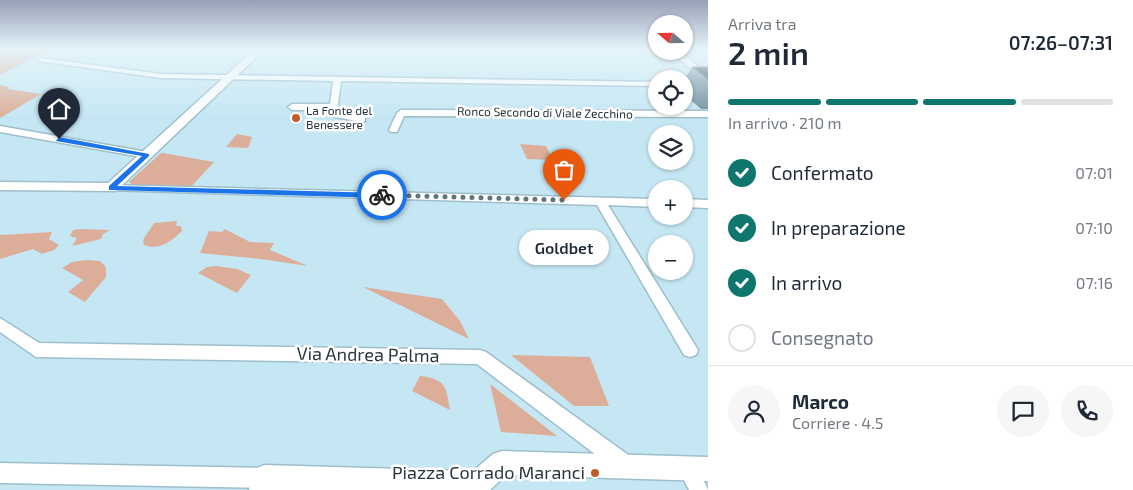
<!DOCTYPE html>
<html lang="it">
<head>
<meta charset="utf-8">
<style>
	:root { --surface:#fff; --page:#f6f6f7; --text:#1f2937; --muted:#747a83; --line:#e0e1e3; --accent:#0f766e }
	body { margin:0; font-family:"Exo 2",sans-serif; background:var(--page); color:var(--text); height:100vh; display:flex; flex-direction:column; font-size:19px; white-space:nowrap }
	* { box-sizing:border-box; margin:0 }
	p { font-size:16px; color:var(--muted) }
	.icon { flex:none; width:28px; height:28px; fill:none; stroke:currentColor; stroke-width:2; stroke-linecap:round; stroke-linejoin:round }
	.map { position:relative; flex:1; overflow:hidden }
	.panel { display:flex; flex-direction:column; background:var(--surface); width:425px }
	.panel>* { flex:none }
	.needle { width:32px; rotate:290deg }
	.fabs { position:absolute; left:648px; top:15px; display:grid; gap:10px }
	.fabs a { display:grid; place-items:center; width:45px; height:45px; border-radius:50%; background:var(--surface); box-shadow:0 1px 4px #0004; font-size:25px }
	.pin { position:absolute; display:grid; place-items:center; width:42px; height:42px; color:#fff; margin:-51px -21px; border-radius:50% 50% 50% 0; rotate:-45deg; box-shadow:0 0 5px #0007 }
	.pin .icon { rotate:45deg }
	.courier { position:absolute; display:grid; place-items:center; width:50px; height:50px; margin:-25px; border:4px solid #1a73e8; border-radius:50%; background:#fff; color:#222; box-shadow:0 1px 6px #0007 }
	.bubble { position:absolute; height:35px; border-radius:18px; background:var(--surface); box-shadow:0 1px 4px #0004; font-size:16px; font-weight:600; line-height:35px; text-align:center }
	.head em { font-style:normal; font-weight:600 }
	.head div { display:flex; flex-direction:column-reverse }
	.head { display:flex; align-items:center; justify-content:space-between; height:85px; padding:0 20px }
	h1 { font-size:32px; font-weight:600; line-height:38px }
	.bar { display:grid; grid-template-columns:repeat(4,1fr); gap:8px 5px; align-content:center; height:60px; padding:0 20px }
	.bar i { height:6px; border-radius:4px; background:var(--line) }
	.bar .current { background:var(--accent) }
	.bar p { grid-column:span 4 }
	.line { display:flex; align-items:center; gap:12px; padding:0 20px; border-top:1px solid var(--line) }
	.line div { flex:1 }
	.round { display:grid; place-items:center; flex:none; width:52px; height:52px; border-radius:26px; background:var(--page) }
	ol { padding:0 20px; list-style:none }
	li { display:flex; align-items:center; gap:15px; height:55px }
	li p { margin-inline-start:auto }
	li .icon { padding:5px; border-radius:50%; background:var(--accent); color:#fff; stroke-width:4 }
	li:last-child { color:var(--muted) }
	li i { width:28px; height:28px; border:2px solid var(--line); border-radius:50% }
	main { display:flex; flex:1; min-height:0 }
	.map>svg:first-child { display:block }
</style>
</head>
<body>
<main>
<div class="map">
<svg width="708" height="490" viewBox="0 0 708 490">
	<rect width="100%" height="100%" fill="#c5e7f4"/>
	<!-- green -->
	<path fill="#dcae99" d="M0 49H51L0 75Z
		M0 85 9 87 7 89 41 94 0 118Z
		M237 134 252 137 248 148 226 147Z
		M520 144 546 146 553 160 527 159Z
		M161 153H163L214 162 191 187 133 185 129 182Z
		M177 221 176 226H181L182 231C172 241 159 251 144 245L143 240 154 223Z
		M80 229 110 230 103 234 101 239 72 246 77 238 70 236 73 230Z
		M225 229 250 242 274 243 270 250 308 266 261 259 200 253 209 231 222 232Z
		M52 232 49 239 59 245 54 250 42 254 33 249 0 259V235Z
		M87 260 100 261 106 267V277L85 302 68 292 83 280 62 268 72 262Z
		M216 266 237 269 251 275 237 293 198 273 207 267Z
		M363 287 442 299 460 321 469 339Z
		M511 355 590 357 609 406H574Z
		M420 376C446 379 446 386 450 410L412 391Z
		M490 384 557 436 501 432Z"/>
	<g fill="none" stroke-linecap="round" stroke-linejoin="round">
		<defs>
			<path id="minor" d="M40 58 161 74 656 82V86L341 81 337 112 365 117V121L362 122 330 116 329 110H292L288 107 292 104H330L333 81 161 78 38 61V59Z
				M401 110 708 111V117L404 116 397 132H391L389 130 397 113Z
				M0 126 147 152 152 155 147 158 0 132Z
				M111 185 656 199V207L608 205 698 350 696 355 690 357 684 355 597 205 107 190 106 188Z
				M684 199 708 200V208L684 207Z
				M0 318 39 343 480 350 486 352 631 457 634 464 631 471 624 474 617 471 477 364 36 357 0 332Z
				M688 458 695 461 708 490H689L678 468 681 461Z
				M0 463 264 468 271 471 274 478 271 485 264 488 0 483Z"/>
			<path id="tertiary" d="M255 49H265L116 191 0 190V182L108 183Z
				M669 51H679L708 74V82Z
				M502 451 708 457V481L506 475 490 490H249L255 469 264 465 473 471 493 454Z"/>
		</defs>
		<!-- minor casing -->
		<use href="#minor" stroke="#9dbecb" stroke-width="3"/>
		<!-- tertiary casing -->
		<use href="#tertiary" stroke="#9dbecb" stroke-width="3"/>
		<!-- minor -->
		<use href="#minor" fill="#fff" fill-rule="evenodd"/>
		<!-- tertiary -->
		<use href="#tertiary" fill="#fff" fill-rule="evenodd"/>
	</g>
	<!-- wall -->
	<path fill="#6e8e9a" d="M692 67H708V109H701L684 94V80Z"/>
	<!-- building -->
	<path fill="#183540" stroke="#4c6a76" d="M692 67H708V79Z"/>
	<!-- sky -->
	<linearGradient id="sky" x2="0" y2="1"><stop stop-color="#97a1b6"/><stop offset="0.42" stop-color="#e5f4fa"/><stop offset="1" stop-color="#e5f4fa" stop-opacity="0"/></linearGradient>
	<rect width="708" height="118" fill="url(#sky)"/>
	<!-- route -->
	<path fill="#1a73e8" d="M59 137 149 154V156L117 186 382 193 386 195 382 198 111 190H109V186L142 156 56 141Z"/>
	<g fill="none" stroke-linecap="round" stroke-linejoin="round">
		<!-- done -->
		<path stroke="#60757c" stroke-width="5" stroke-dasharray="0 9" d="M382 195 564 200"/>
	</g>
	<!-- markers -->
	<g fill="#c05c26" stroke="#fff" stroke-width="2">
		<circle cx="296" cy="118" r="5"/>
		<circle cx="595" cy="473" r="5"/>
	</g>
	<g text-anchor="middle" stroke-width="5" stroke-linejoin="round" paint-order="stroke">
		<!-- far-poi labels -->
		<g font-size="12" fill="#2a373c" stroke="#fff" text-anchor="start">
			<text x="306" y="115">La Fonte del<tspan x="306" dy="14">Benessere</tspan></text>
		</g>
		<!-- far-street labels -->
		<g font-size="12" fill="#2a373c" stroke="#fff">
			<text transform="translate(545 113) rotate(1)" y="4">Ronco Secondo di Viale Zecchino</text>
		</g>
		<!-- near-street labels -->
		<g font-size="18" fill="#2a373c" stroke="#fff">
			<text transform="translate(368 355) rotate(1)" y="6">Via Andrea Palma</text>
		</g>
		<!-- near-poi labels -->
		<g font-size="18" fill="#2a373c" stroke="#fff" text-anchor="end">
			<text x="585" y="479">Piazza Corrado Maranci</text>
		</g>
	</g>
</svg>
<div class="fabs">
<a><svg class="needle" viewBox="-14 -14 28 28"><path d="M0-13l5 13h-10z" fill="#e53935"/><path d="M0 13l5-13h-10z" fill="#747a83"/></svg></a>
<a><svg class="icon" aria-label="locate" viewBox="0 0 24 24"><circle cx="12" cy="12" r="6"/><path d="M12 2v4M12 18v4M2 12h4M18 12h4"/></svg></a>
<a><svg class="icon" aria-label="layers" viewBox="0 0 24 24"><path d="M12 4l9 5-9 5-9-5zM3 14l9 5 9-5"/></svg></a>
<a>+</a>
<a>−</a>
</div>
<div class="pin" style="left:564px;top:200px;background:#ea580c"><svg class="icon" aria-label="bag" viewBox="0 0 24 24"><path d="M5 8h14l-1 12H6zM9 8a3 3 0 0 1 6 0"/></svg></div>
<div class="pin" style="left:59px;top:139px;background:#1f2937"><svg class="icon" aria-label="home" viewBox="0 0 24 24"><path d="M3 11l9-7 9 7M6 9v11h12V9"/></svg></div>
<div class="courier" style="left:382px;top:195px"><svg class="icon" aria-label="bike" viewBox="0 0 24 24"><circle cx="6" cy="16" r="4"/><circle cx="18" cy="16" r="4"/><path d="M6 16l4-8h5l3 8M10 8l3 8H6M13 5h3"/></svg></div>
<div class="bubble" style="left:519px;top:230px;width:90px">Goldbet</div>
</div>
<section class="panel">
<div class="head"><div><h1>2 min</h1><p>Arriva tra</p></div><em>07:26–07:31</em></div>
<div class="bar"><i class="current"></i><i class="current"></i><i class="current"></i><i></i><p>In arrivo · 210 m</p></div>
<ol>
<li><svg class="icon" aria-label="check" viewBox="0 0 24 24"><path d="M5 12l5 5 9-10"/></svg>Confermato<p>07:01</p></li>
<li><svg class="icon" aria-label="check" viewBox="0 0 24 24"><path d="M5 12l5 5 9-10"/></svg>In preparazione<p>07:10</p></li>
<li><svg class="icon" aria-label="check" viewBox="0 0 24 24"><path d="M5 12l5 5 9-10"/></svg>In arrivo<p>07:16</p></li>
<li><i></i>Consegnato</li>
</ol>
<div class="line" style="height:90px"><a class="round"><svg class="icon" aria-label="person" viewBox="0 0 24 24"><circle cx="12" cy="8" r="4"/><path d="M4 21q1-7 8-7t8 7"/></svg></a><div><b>Marco</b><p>Corriere · 4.5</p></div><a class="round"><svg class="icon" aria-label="chat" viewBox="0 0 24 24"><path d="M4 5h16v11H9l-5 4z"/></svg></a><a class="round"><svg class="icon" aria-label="phone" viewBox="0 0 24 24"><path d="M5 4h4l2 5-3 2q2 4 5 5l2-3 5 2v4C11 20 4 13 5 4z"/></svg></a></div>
</section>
</main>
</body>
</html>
